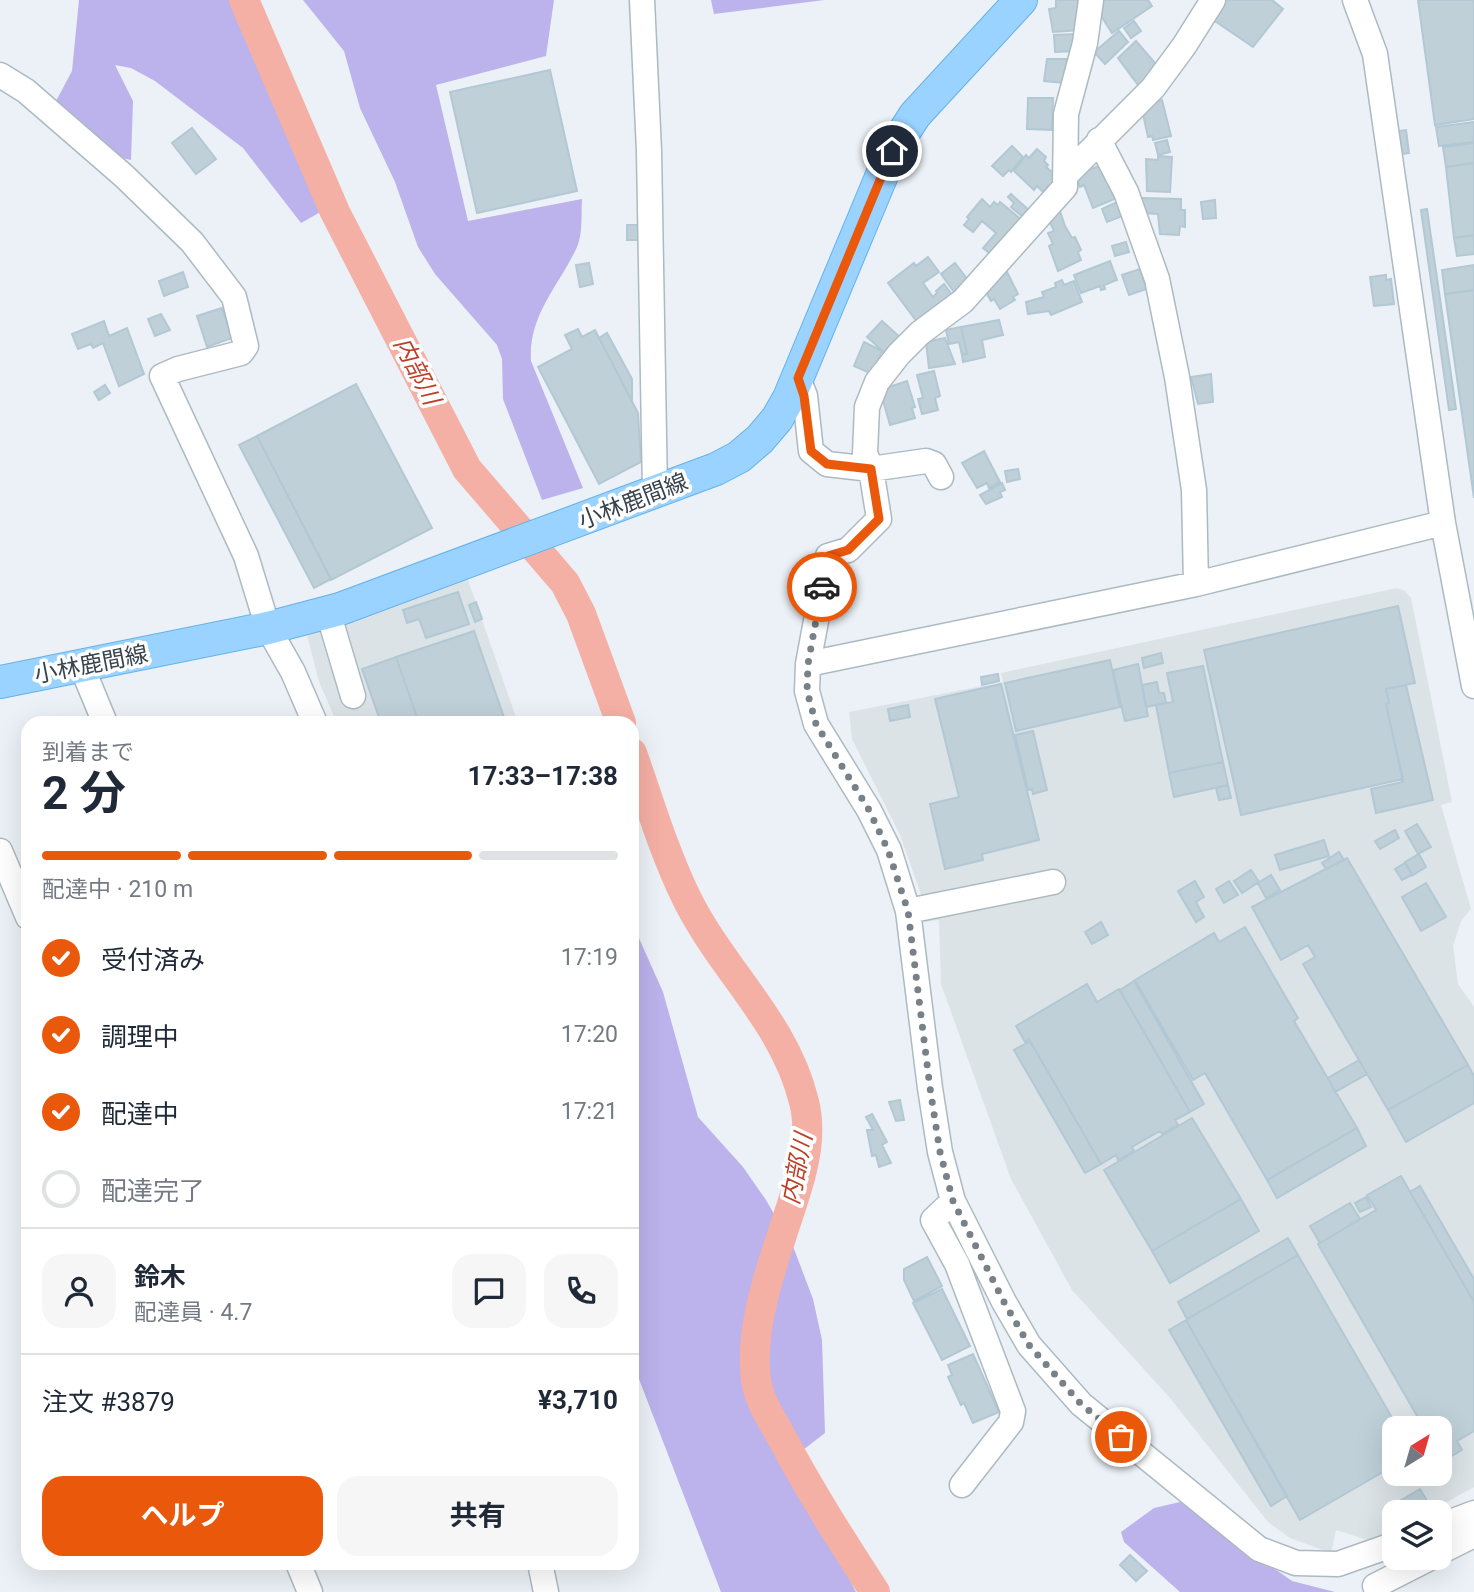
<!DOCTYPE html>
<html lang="ja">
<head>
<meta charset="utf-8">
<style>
	:root { --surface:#fff; --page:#f6f6f7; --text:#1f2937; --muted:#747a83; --line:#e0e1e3; --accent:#ea580c }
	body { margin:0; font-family:Roboto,"Noto Sans JP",sans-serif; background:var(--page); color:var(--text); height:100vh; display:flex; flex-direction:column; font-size:26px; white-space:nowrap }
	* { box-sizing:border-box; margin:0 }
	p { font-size:23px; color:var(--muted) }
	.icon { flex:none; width:38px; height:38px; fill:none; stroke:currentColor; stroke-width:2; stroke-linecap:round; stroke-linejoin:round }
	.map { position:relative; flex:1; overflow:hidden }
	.details { position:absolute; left:21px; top:716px; width:618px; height:854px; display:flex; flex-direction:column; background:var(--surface); border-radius:21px; box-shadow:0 7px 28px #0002 }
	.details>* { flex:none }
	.needle { width:46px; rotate:37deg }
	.buttons { position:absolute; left:1382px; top:1416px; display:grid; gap:14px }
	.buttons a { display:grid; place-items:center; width:70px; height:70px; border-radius:14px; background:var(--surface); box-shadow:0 7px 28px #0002; font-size:35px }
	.pin { position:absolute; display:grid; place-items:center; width:60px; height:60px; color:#fff; margin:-30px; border:4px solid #fff; border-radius:50%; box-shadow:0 2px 7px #0007 }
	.courier { position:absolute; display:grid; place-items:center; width:70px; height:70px; margin:-35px; border:5px solid #ea580c; border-radius:50%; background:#fff; color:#222; box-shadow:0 2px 9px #0007 }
	.headline em { font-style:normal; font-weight:700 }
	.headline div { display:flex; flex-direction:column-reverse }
	.headline { display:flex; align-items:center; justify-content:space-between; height:119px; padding:0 21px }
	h1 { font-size:46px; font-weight:700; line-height:52px }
	.bar { display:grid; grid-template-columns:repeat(4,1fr); gap:10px 7px; align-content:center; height:84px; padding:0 21px }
	.bar i { height:9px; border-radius:5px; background:var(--line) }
	.bar .on { background:var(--accent) }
	.bar p { grid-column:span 4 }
	.line { display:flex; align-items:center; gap:18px; padding:0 21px; border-top:2px solid var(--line) }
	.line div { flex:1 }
	.round { display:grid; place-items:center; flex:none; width:74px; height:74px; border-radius:21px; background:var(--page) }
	ol { padding:0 21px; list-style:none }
	li { display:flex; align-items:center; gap:21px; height:77px }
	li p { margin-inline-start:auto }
	li .icon { padding:7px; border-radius:50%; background:var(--accent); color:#fff; stroke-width:4 }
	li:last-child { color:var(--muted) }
	li i { width:38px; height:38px; border:4px solid var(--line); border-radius:50% }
	.primary-button { display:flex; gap:14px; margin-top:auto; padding:14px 21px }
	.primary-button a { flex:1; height:80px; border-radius:21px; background:var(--accent); color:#fff; font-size:28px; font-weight:700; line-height:80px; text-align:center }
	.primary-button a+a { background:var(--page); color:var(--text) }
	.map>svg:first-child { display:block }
</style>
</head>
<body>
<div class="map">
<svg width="1474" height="1592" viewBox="0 0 1474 1592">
	<rect width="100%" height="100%" fill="#ebf1f6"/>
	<!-- industrial -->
	<path fill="#dce3e6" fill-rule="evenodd" d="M467 577 518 723H337L319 682 307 635Z
		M1397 588 1405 591 1411 598 1452 802 1441 805 1471 909 1461 921 1453 946 1458 984 1474 1007V1487L1429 1512H1395V1531L1374 1542 1336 1530 1331 1553 1290 1538 1268 1522 1170 1398 1072 1290 1011 1179 941 984 939 920 925 922 923 900 900 835 852 739 849 712 1003 682 1001 673ZM1395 1428H1440V1474H1395Z"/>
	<!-- green -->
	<path fill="#bcb2ec" d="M79 0H243L333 205 301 223 243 148 155 81 131 68 115 65 133 101 131 160 118 157 55 103 72 71Z
		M303 0H554L546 56 436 85 468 221 582 199C581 213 583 234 577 247 559 286 528 315 531 361L583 488 542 500 503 399 502 359 497 345 435 274 418 247 395 182 360 108 344 51Z
		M711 0H824L714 14Z
		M634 927 663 992 698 1117 743 1167 766 1200 794 1249 813 1299 822 1340 825 1433 790 1460 856 1592H721L632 1361V1098L639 1093 632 1068Z
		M1180 1502 1292 1581 1335 1592H1180L1124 1542 1121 1532 1154 1508Z"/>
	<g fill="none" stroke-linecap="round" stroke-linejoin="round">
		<!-- river -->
		<path stroke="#f5b0a5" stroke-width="30" d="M244 0 335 212 467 469 565 583 581 614 621 723
			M632 753C649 801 664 852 686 897 721 969 785 1022 804 1102 816 1148 793 1198 780 1241 766 1283 750 1335 756 1380 759 1401 772 1420 782 1438 810 1491 842 1541 875 1592"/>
	</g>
	<!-- building -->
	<path fill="#bfd0d8" stroke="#b2c8d4" stroke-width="2" d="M1056 0H1085L1081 30 1053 32 1049 9 1056 8Z
		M1100 0H1148L1152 6 1112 33 1098 11Z
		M1222 0H1272L1283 9 1253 47 1209 17Z
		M1418 0H1474V119L1435 125Z
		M1134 21 1141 31 1131 38 1124 28Z
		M1119 31 1128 42 1105 64 1094 52Z
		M1075 34 1076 51 1055 52 1054 35Z
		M1136 41 1161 70 1141 89 1118 58Z
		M1047 59H1067L1065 83 1044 81Z
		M550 70 577 191 477 213 450 92Z
		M1028 98H1053L1052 130 1027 129Z
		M1162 100 1171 136 1153 140 1152 136 1148 137 1141 105Z
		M1474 122V142L1439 146 1436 127Z
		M192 128 216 159 196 174 172 143Z
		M1406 130 1409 153 1402 154 1398 131Z
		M1167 140 1170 152 1158 155 1155 143Z
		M1474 143V163L1446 167 1443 147Z
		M1012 146 1023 157 1011 172 1009 170 1003 176 992 166Z
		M1037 149 1046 157 1044 161 1048 165 1046 167 1059 178 1052 190 1048 186 1043 192 1037 186 1034 190 1014 171 1026 155 1029 158Z
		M1158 156 1172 157 1170 192 1147 191 1146 159 1158 160Z
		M1474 163V235L1454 238 1446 167Z
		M1103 164 1117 198 1093 208 1084 185 1080 187 1075 176Z
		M1011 194 1030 211 1024 218 1011 207 1014 203 1008 197Z
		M1141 198 1181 199V210H1185V227L1180 226 1179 235 1160 234 1158 214 1141 213Z
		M982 199 990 207 994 202 998 205 1000 202 1023 221 993 256 983 248 996 233 982 221 973 232 964 225 969 219 967 217Z
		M1215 200 1216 218 1203 219 1201 202Z
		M1119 201 1125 215 1107 222 1102 209Z
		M1059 208 1065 226 1072 238 1075 237 1081 250 1078 252 1081 260 1058 271 1049 246 1053 244 1048 233 1054 231 1049 220Z
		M1427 209 1456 409 1449 410 1421 210Z
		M627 225H638L639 240H627Z
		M1474 235V254L1457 256 1454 238Z
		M1126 242 1129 252 1115 256 1112 246Z
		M928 257 939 272 923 283 933 297 937 293 936 291 944 284 955 299 917 322 888 283 914 263 916 266Z
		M1110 261 1117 280 1104 285 1105 289 1101 290 1100 286 1081 293 1074 275Z
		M589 263 593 284 580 287 576 265Z
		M955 263 968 280 954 292 941 274Z
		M1474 265V290L1445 294 1442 270Z
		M1140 269 1146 289 1129 295 1122 275Z
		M1006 270 1018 294 1013 297 1015 300 1000 309 994 299 991 301 983 287Z
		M183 272 188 287 164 296 159 281Z
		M1386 275V280L1391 279 1394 304 1374 306 1370 277Z
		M1062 280 1064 285 1074 281 1082 302 1051 315 1049 311 1028 314 1026 302 1044 297 1042 292 1056 287 1055 283Z
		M1474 290V498L1445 294Z
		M222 308 232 338 207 347 197 316Z
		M161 314 170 330 155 336 148 319Z
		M999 320 1003 335 982 340 985 357 963 362 962 355 967 354 961 327Z
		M104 321 109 336 127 328 144 374 119 386 103 343 93 348 91 344 78 349 72 334Z
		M882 321 901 338 886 354 867 337Z
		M961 327 967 354 962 355 959 342 949 344 946 330Z
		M578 329 582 337 595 330 638 413 641 462 599 484 538 367 572 349 565 335Z
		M607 333 632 379V401L599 338Z
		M945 338 955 364 929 368 926 342Z
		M864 342 882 351 872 374 854 366Z
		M934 371 940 396 935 398 938 410 922 414 918 399 923 398 917 375Z
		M1211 374 1213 402 1198 404 1191 377Z
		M907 381 915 407 912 408 915 418 890 425 880 390Z
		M356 384 432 528 331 580 257 436Z
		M105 385 110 393 99 400 94 392Z
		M257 436 331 579 314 588 239 445Z
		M984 451 1000 482 989 488 987 483 977 488 962 463Z
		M1018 469 1020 479 1007 482 1005 471Z
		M1002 483 1005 490 1000 492 1002 497 986 504 980 495Z
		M458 592 469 624 426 638 419 619 407 623 403 610Z
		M476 602 482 619 475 622 469 605Z
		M1398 606 1415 683 1386 689 1389 703 1386 704 1403 779 1241 815 1204 650Z
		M474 631 506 723H419L396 657Z
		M1161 653 1163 663 1144 668 1142 658Z
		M396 657 419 723H381L362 669Z
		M1110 660 1120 707 1016 731 1005 683Z
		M1138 664 1148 716 1125 721 1113 670Z
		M1203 666 1223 762 1169 773 1156 705 1173 702 1167 673Z
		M998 674 999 681 982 685 981 677Z
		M1157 682 1159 693H1164L1166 703 1146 707 1142 685Z
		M1001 684 1039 840 982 854 983 860 945 869 930 804 959 797 935 699Z
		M1406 685 1433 800 1376 813 1371 789 1403 782 1386 704 1389 703 1386 689Z
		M908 705 910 717 890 721 888 709Z
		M1033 731 1047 790 1033 794 1032 789 1028 790 1015 735Z
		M1223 762 1228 785 1174 797 1169 773Z
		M1228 785 1231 798 1219 800 1216 788Z
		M1417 824 1431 847 1418 854 1405 831Z
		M1395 830 1399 838 1380 849 1375 841Z
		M1324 840 1329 856 1280 870 1275 855Z
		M1339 852 1344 860 1326 869 1322 863Z
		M1419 854 1426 867 1413 875 1405 862Z
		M1347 858 1468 1065 1388 1110 1303 964 1315 957 1308 945 1281 960 1252 907Z
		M1405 863 1412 875 1402 880 1395 869Z
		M1251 870 1259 882 1242 893 1234 881Z
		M1271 875 1280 890 1266 898 1258 883Z
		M1195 881 1204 897 1196 902 1204 917 1196 922 1178 891Z
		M1229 881 1238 895 1224 903 1216 889Z
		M1426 883 1446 917 1421 931 1402 897Z
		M1101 922 1108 935 1092 944 1085 932Z
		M1245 927 1298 1018 1294 1021 1357 1128 1267 1180 1205 1073 1193 1080 1135 980 1214 933 1219 942Z
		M1134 981 1204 1104 1190 1112 1120 990Z
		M1087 984 1097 1002 1119 989 1190 1112 1175 1120 1178 1125 1162 1134 1160 1131 1132 1147 1134 1151 1118 1160 1116 1155 1101 1164 1029 1039 1025 1042 1016 1026Z
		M1030 1041 1101 1164 1085 1173 1014 1050Z
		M1359 1060 1367 1074 1335 1092 1328 1078Z
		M1468 1065 1474 1076V1103L1406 1142 1388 1110Z
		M900 1100 904 1120 896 1121 889 1102Z
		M872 1114 887 1142 882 1145 891 1163 879 1167 876 1155 872 1156 867 1130H873L866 1117Z
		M1192 1118 1241 1199 1152 1251 1104 1170Z
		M1357 1128 1366 1146 1277 1198 1267 1180Z
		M1401 1176 1474 1302V1431L1457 1441 1462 1450 1443 1461 1440 1455V1428H1424L1318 1244 1376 1210 1367 1195Z
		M1420 1186 1474 1279V1302L1410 1192Z
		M1366 1197 1371 1207 1360 1212 1355 1203Z
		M1241 1199 1259 1231 1170 1283 1152 1251Z
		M1350 1203 1360 1219 1320 1243 1310 1226Z
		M1288 1238 1298 1255 1187 1319 1178 1302Z
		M1298 1255 1398 1428H1395V1465L1300 1520 1186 1320Z
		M927 1257 942 1286 914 1301 904 1280V1269Z
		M942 1289 970 1346 942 1360 913 1303Z
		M1186 1320 1287 1496 1271 1506 1169 1330Z
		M973 1354 999 1412 973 1423 964 1403 961 1405 948 1377 952 1375 948 1365Z
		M1420 1489 1427 1501 1408 1512 1395 1513 1391 1506Z
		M1130 1555 1147 1571 1136 1581 1120 1565Z"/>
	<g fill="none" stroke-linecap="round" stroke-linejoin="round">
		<defs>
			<path id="minor" d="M642 0 649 151 655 493
				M1355 0 1375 54 1443 523 1474 686
				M0 75 26 91 124 176 192 242 234 297 246 346 241 353 178 369 162 376 246 556 268 628 293 672 315 723
				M1099 140 1126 192 1157 279 1177 377 1194 490 1196 584
				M1066 175 1153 88 1184 46 1213 0
				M798 378 805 396 811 451 827 464 871 469 865 453 867 407 877 382 899 354 920 333 963 301 1065 187 1066 114 1085 43 1091 0
				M328 612 353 696
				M808 664 828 556 848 550 879 519 871 469 926 461 934 464 941 477
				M81 665 105 723
				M0 851 28 917
				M908 911 1053 882
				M953 1201 933 1220 957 1264 1013 1411 1011 1422 962 1485
				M1440 1526 1474 1513
				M1395 1544 1338 1564 1296 1563 1259 1549 1081 1404 1029 1345 1004 1302 953 1201 940 1152 930 1088 908 911 889 850 869 810 816 724 807 691 808 664 1196 584 1443 523
				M1440 1552 1474 1535
				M298 1563 310 1592
				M540 1563 546 1592
				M1375 1586 1430 1558"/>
			<path id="major" d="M0 682 268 628 340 609 716 469 739 457 760 439 777 419 789 398 892 151 915 115 1021 0"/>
		</defs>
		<!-- minor casing -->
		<use href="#minor" stroke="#acbac2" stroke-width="27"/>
		<!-- major casing -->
		<use href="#major" stroke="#64b1eb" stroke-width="34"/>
		<!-- minor -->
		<use href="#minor" stroke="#fff" stroke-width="24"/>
		<!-- major -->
		<use href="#major" stroke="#9ad3ff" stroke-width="32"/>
	</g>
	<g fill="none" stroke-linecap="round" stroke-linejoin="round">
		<!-- done -->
		<path stroke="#778187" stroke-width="7" stroke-dasharray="0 12.6" d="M822 587 808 664 807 691 816 724 869 810 888 850 908 911 930 1088 940 1152 953 1201 1004 1302 1029 1345 1081 1404 1121 1437"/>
		<!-- route -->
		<path stroke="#ea580c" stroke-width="9" d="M822 587 828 556 848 550 879 519 871 469 827 464 811 451 804 396 798 378 892 151"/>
	</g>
	<g text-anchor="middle" stroke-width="7" stroke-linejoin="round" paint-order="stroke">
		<!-- street labels -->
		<g font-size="23" fill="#38444b" stroke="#fff">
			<text transform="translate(633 501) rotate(-21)" y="8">小林鹿間線</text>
			<text transform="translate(91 664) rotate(-11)" y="8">小林鹿間線</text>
		</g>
		<!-- water labels -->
		<g font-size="24" font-style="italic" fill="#be4029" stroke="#fff">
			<text transform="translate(417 371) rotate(63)" y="8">内部川</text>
			<text transform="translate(797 1169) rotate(-79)" y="8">内部川</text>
		</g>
	</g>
</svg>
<div class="buttons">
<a><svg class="needle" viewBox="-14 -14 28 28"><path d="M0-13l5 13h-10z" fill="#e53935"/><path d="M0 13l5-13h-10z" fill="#747a83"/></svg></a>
<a><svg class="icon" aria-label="layers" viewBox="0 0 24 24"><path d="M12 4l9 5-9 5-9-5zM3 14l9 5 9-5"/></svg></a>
</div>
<div class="pin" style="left:1121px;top:1437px;background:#ea580c"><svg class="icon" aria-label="bag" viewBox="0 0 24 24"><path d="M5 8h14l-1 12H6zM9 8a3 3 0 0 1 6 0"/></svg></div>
<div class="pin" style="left:892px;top:151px;background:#1f2937"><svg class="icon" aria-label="home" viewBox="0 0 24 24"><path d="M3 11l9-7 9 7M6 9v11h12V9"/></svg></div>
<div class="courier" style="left:822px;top:587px"><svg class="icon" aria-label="car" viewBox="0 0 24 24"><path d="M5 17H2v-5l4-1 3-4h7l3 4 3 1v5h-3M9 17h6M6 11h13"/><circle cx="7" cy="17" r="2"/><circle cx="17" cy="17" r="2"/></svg></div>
<section class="details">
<div class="headline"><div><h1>2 分</h1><p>到着まで</p></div><em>17:33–17:38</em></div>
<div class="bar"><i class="on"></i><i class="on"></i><i class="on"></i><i></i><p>配達中 · 210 m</p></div>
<ol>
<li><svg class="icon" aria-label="check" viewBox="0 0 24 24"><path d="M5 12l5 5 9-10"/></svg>受付済み<p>17:19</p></li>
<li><svg class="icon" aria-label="check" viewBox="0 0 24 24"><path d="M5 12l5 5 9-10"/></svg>調理中<p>17:20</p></li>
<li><svg class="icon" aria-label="check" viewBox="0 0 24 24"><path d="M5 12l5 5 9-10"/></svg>配達中<p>17:21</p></li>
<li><i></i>配達完了</li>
</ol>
<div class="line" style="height:126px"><a class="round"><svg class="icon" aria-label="person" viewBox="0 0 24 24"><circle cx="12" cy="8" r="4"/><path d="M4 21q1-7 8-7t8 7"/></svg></a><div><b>鈴木</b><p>配達員 · 4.7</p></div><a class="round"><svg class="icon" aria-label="chat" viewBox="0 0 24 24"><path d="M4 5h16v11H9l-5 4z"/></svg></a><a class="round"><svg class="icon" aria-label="phone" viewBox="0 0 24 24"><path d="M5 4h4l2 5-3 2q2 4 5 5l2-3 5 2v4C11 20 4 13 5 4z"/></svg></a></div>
<div class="line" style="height:91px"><div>注文 #3879</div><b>¥3,710</b></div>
<div class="primary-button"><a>ヘルプ</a><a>共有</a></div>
</section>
</div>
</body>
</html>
